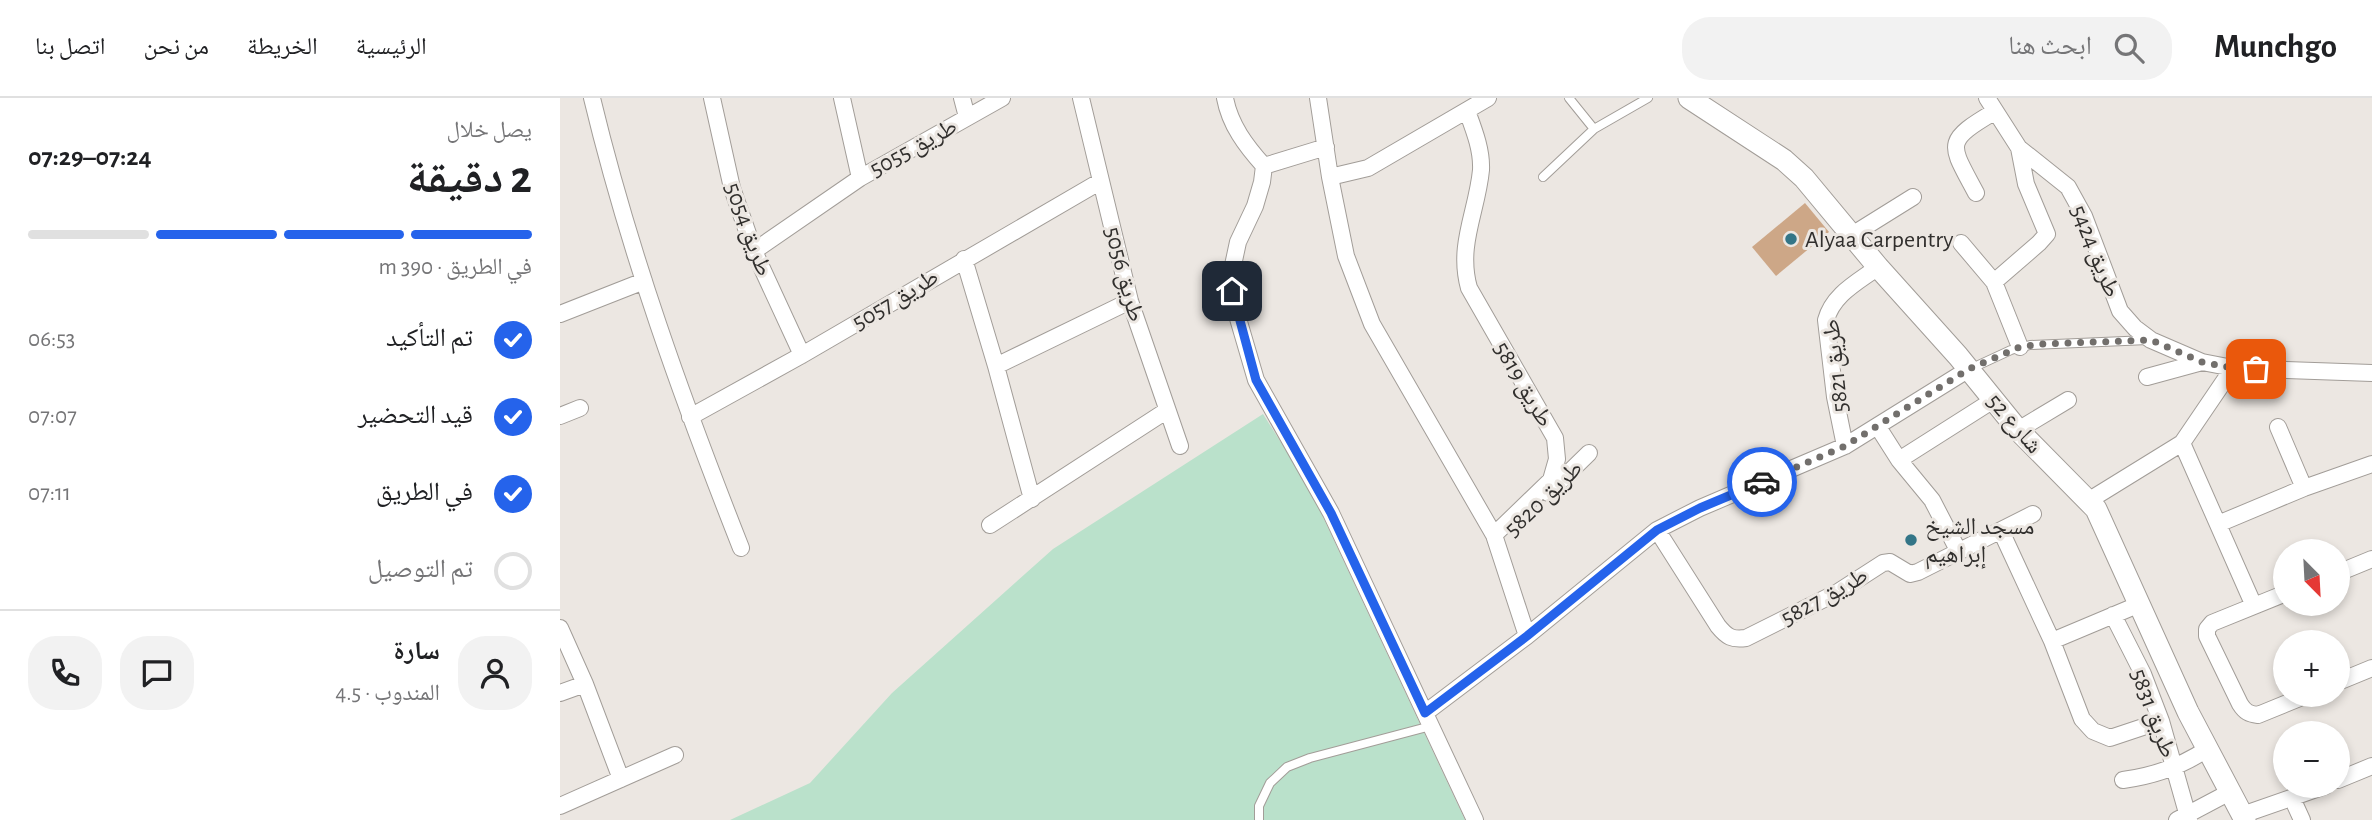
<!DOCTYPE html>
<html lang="ar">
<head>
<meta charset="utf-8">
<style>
	:root { --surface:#fff; --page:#f2f2f2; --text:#202124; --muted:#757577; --line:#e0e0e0; --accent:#2563eb }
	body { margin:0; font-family:"Alegreya Sans","Noto Naskh Arabic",sans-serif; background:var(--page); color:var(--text); direction:rtl; height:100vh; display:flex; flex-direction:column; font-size:26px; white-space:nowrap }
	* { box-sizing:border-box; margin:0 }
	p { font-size:23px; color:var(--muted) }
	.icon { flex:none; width:38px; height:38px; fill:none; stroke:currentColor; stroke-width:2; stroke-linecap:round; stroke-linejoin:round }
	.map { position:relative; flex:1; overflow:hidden; direction:ltr }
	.details { display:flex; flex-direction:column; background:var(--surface); width:560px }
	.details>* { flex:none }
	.needle { width:46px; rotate:156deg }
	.fabs { position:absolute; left:1713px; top:441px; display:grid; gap:14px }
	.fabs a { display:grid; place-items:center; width:77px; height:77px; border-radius:50%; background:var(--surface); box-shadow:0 4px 10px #0003; font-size:35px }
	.pin { position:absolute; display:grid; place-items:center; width:60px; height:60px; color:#fff; margin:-30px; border-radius:14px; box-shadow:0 4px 10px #0006 }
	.courier { position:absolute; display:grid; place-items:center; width:70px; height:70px; margin:-35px; border:5px solid #2563eb; border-radius:50%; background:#fff; color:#222; box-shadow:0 2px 9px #0007 }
	.headline em { font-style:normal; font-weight:700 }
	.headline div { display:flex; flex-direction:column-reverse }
	.headline { display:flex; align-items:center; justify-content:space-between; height:119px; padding:0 28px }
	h1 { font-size:46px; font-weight:700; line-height:52px }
	.bar { display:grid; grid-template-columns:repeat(4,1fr); gap:10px 7px; align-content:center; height:84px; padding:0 28px }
	.bar i { height:9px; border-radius:5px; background:var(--line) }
	.bar .on { background:var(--accent) }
	.bar p { grid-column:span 4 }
	.line { display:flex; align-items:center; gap:18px; padding:0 28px; border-top:2px solid var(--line) }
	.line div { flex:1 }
	.round { display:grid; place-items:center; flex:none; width:74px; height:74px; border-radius:28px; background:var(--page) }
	ol { padding:0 28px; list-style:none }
	li { display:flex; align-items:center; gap:21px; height:77px }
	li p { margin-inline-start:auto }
	li .icon { padding:7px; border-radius:50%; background:var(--accent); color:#fff; stroke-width:4 }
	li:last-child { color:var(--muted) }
	li i { width:38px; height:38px; border:4px solid var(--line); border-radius:50% }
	header { display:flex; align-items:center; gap:42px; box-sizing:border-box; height:98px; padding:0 35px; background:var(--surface); border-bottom:2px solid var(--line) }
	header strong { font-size:33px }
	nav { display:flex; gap:38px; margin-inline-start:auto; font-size:24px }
	.search { width:490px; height:63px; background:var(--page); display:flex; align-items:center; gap:18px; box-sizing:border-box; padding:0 24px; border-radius:28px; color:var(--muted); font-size:26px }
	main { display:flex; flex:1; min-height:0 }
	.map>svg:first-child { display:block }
</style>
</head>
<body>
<header>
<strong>Munchgo</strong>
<div class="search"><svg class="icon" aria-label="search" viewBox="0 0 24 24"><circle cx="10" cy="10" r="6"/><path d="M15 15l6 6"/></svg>ابحث هنا</div>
<nav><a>الرئيسية</a><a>الخريطة</a><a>من نحن</a><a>اتصل بنا</a></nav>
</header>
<main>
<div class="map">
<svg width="1812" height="722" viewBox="0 0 1812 722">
	<rect width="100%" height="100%" fill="#ece7e2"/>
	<!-- green -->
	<path fill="#bae1cb" d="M703 316 749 389 905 722H170L250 685 332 595 493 451Z"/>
	<!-- building -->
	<path fill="#cda787" d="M1245 105 1269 134 1216 178 1192 149Z"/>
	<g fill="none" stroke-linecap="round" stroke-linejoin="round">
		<defs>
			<path id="service" d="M1009 0 1034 31
				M983 79 1034 31 1088 0
				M1410 271 1451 252 1470 247 1588 242
				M699 722V708L710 685 727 669 750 660 871 628"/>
			<path id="minor" d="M32 0C69 154 123 303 181 450
				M152 0 172 90 194 153 242 257
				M282 0 300 80
				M402 0 407 19
				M521 0 570 203 620 348
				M665 0C670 27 686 48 704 68L702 84 695 108 678 144 672 172V193L677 217 696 282 771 415 915 722
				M758 0 770 79 786 158 812 226 934 437
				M1427 0 1459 50 1508 89 1524 118 1560 213 1575 230 1591 242 1642 264 1673 270 1812 275
				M907 13C914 32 922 52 921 72 917 114 897 147 909 190L995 340 997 361 991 382 934 437 967 538
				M1459 50 1466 86 1487 136 1479 145 1434 184 1460 249
				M704 68 766 49
				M770 79 808 70 928 0
				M1416 95C1390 46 1383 44 1434 14
				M1292 137 1353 99
				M1401 145 1434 184
				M194 153 300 80 442 0
				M404 161 436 268 472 401
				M0 216 84 183
				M436 268 570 203
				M1587 279 1642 264
				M0 318 20 310
				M130 319 242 257 541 83
				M1318 329 1339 362 1372 402 1399 454
				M1718 329 1744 390
				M1458 332 1508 302
				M1622 345 1694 508
				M1285 348 1275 299 1266 222C1273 196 1298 184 1318 169
				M1339 362 1435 301
				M988 395 1029 355
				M1528 403 1622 345 1673 270
				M1658 426 1744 390 1812 366
				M430 427 606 313
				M1097 432 1158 528C1167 539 1172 542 1186 540L1278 494 1323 465 1330 464 1350 476 1358 474 1473 416
				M1441 433 1492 543 1522 621 1533 633 1550 640 1601 623
				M1778 475 1812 461
				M1726 495 1652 525 1647 531V538L1680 606C1685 614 1689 616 1698 617L1747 597
				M1553 517 1583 576 1601 623 1629 722
				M0 530 25 586 61 681
				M1492 543 1580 506
				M1778 584 1812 570
				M0 595 25 586
				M865 615 967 538 1097 432 1140 410 1285 348 1409 271
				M1563 682C1593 678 1622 668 1647 651
				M1778 682 1812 668
				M1732 700 1742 722
				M0 708 115 657
				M1682 717 1765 688
				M1617 722 1670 694"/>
			<path id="tertiary" d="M1129 0 1224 62 1244 80 1318 169 1398 258 1458 332 1536 411 1628 614 1685 722"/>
		</defs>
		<!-- service casing -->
		<use href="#service" stroke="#a29d98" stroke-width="10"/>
		<!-- minor casing -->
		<use href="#minor" stroke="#a29d98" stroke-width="18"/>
		<!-- tertiary casing -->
		<use href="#tertiary" stroke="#a29d98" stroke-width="23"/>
		<!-- service -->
		<use href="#service" stroke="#fff" stroke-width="8"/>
		<!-- minor -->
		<use href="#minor" stroke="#fff" stroke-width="16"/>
		<!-- tertiary -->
		<use href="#tertiary" stroke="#fff" stroke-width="21"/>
	</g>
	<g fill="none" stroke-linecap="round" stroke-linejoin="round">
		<!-- done -->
		<path stroke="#726f6c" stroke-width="7" stroke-dasharray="0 12.6" d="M1202 384 1285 348 1409 271 1460 249 1480 246 1591 242 1642 264 1673 270 1696 271"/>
		<!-- route -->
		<path stroke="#2563eb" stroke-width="9" d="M672 193 696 282 771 415 865 615 967 538 1097 432 1140 410 1202 384"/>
	</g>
	<!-- markers -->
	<g fill="#337587" stroke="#ece7e2" stroke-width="2.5">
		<circle cx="1231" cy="141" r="7"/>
		<circle cx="1351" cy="442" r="7"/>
	</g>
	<g text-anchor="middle" stroke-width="6" stroke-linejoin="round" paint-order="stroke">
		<!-- street labels -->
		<g font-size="24" fill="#312f2d" stroke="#ece7e2">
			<text transform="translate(353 49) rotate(-29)" y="8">طريق 5055</text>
			<text transform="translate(189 131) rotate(70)" y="8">طريق 5054</text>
			<text transform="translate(1536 153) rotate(68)" y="8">طريق 5424</text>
			<text transform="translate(565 176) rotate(75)" y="8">طريق 5056</text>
			<text transform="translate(335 201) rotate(-31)" y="8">طريق 5057</text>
			<text transform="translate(1275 268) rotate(-96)" y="8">طريق 5821</text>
			<text transform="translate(964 286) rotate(60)" y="8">طريق 5819</text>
			<text transform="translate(1455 325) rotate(49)" y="8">شارع 52</text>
			<text transform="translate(983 400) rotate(-44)" y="8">طريق 5820</text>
			<text transform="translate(1264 498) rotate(-29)" y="8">طريق 5827</text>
			<text transform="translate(1594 615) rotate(70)" y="8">طريق 5831</text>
		</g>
		<!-- poi labels -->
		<g font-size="24" fill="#312f2d" stroke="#ece7e2" text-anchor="start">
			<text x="1245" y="149">Alyaa Carpentry</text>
			<text x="1365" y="436">مسجد الشيخ<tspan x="1365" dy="28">إبراهيم</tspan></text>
		</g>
	</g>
</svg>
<div class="fabs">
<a><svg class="needle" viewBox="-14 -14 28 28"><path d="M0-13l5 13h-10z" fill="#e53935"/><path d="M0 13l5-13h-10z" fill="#757577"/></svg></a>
<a>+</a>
<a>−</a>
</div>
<div class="pin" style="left:1696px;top:271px;background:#ea580c"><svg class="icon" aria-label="bag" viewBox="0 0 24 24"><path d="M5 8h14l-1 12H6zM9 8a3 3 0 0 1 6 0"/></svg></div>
<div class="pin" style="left:672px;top:193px;background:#1f2937"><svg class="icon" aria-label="home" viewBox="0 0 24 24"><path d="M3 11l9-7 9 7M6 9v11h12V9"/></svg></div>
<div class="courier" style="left:1202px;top:384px"><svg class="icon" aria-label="car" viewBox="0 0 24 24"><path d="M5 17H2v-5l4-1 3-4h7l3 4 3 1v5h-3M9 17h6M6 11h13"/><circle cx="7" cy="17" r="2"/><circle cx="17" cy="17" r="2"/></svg></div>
</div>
<section class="details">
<div class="headline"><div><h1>2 دقيقة</h1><p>يصل خلال</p></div><em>07:24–07:29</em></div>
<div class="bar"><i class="on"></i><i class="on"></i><i class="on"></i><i></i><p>في الطريق · 390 m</p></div>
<ol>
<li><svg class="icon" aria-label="check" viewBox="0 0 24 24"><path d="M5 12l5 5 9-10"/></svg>تم التأكيد<p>06:53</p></li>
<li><svg class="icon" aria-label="check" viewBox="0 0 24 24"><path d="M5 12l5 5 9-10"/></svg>قيد التحضير<p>07:07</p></li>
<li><svg class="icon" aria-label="check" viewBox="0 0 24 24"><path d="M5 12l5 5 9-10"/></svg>في الطريق<p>07:11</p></li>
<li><i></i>تم التوصيل</li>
</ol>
<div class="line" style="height:126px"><a class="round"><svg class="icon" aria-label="person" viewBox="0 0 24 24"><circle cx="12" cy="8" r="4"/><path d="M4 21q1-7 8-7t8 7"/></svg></a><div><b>سارة</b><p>المندوب · 4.5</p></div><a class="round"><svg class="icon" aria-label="chat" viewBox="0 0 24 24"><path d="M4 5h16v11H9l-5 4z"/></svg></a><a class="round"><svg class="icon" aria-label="phone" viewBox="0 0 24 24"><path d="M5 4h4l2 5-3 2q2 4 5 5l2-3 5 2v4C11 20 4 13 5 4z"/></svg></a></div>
</section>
</main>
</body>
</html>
